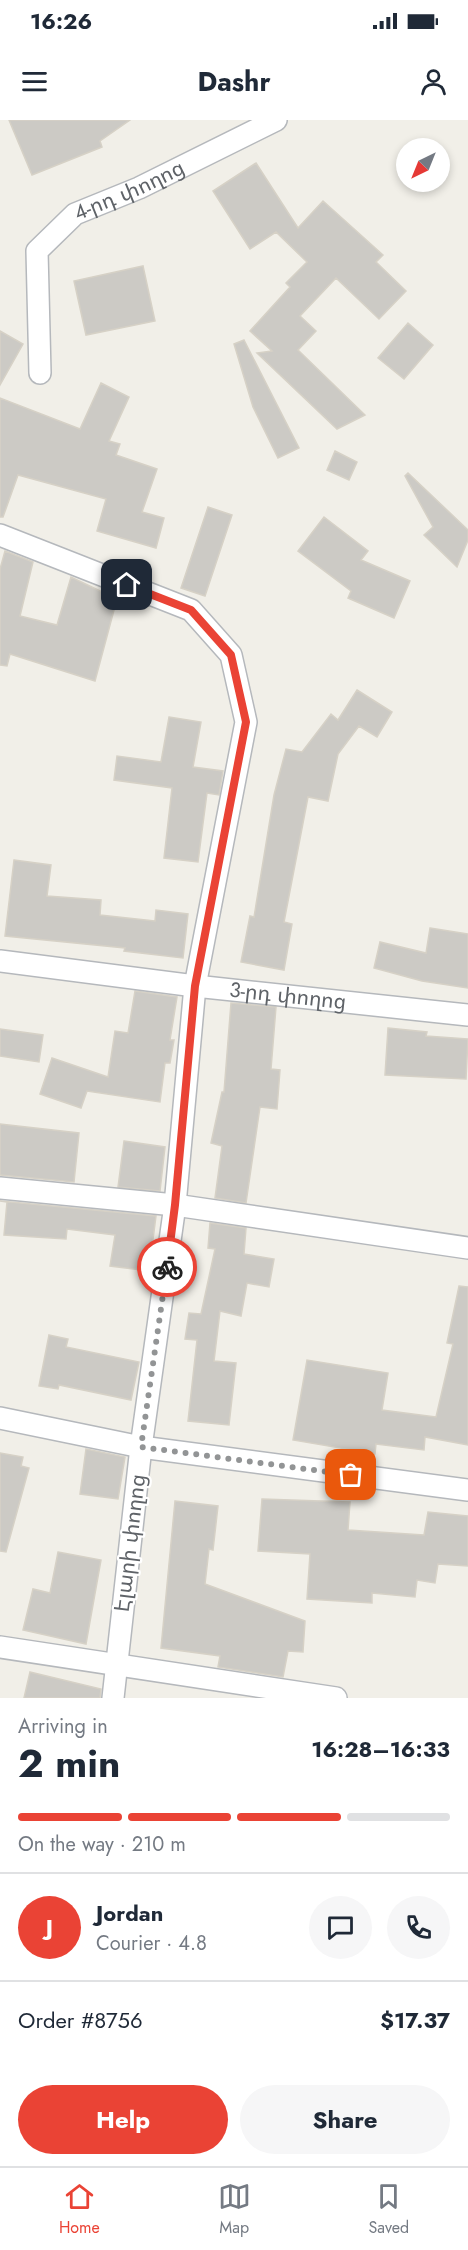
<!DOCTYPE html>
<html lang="en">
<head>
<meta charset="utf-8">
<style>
	:root { --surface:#fff; --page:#f6f6f7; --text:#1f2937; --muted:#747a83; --line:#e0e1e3; --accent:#ea4335 }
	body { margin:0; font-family:Jost,"Noto Sans Armenian",sans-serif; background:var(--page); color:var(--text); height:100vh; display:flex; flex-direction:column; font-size:22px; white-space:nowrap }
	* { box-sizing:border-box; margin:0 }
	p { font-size:20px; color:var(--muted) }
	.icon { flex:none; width:33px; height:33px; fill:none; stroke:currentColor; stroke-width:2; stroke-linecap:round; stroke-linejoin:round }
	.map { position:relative; height:1578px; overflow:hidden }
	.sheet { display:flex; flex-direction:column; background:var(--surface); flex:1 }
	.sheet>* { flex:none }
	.needle { width:39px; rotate:223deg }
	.fabs { position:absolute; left:396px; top:18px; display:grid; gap:12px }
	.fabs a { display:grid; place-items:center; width:54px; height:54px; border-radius:50%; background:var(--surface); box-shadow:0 3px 9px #0003; font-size:30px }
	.pin { position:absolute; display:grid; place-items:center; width:51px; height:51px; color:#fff; margin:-26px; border-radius:12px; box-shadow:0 3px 9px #0006 }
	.courier { position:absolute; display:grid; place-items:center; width:60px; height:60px; margin:-30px; border:4px solid #ea4335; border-radius:50%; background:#fff; color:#222; box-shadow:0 2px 8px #0007 }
	.headline em { font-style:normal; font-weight:700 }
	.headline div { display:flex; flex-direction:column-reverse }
	.headline { display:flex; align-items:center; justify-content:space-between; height:102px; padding:0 18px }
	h1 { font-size:39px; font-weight:700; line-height:45px }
	.bar { display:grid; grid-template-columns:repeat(4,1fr); gap:9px 6px; align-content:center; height:72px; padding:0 18px }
	.bar i { height:8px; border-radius:4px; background:var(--line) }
	.bar .on { background:var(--accent) }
	.bar p { grid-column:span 4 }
	.line { display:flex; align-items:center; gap:15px; padding:0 18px; border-top:2px solid var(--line) }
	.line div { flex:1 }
	.round { display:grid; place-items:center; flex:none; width:63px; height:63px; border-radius:32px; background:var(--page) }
	.cta { display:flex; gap:12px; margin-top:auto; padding:12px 18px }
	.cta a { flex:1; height:69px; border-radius:36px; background:var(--accent); color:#fff; font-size:24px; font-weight:700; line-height:69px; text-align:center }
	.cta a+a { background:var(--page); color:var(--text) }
	.status { display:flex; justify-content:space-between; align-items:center; height:42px; padding:0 30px; background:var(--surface); direction:ltr }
	.status svg { height:16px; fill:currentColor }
	header { display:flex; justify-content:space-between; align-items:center; height:78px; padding:0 18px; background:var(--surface); font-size:27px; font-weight:700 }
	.dock { display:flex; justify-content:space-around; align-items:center; height:84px; border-top:2px solid var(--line); background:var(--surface); font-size:16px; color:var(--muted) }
	.dock a { display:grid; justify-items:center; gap:3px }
	.dock .on { color:var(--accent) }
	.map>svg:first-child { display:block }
</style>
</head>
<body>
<div class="status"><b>16:26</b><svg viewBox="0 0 49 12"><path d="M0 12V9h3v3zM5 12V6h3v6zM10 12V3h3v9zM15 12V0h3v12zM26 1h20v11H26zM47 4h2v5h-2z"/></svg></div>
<header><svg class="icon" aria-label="menu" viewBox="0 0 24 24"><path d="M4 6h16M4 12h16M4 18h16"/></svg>Dashr<svg class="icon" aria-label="person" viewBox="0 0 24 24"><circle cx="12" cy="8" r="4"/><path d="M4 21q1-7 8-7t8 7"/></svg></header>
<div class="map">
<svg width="468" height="1578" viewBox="0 0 468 1578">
	<rect width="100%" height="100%" fill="#f1efe8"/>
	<!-- building -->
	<path fill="#cccac5" stroke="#d6d1c6" stroke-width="1.5" d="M9 0H130L100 21 102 27 32 55Z
		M256 43 298 108 323 81 383 135 376 142 406 171 379 199 336 158 300 196 316 211 298 230 365 295 337 309 257 233 272 231 250 211 290 167 286 163 307 142 276 112 250 129 213 71Z
		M143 146 155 201 86 215 74 161Z
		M408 203 433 225 404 259 378 238Z
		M0 211 23 224 0 265Z
		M244 220 299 328 278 338 253 287 234 224Z
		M101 263 129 277 109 321 120 324 116 335 157 349 142 392 164 398 156 428 97 411 106 379 18 355 3 397H0V278L80 309Z
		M335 331 357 342 349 360 327 350Z
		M408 353 468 410V420L457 447 424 415 433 407 405 356Z
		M208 387 232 395 205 476 181 468Z
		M324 397 368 431 361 440 410 461 394 498 348 478 351 471 298 431Z
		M5 431 33 442 20 496 57 505 71 457 117 479 95 561 10 534 7 546 0 545V449Z
		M357 570 392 592 377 617 359 606 338 634 328 681 308 677 284 802 292 804 284 850 241 842 250 796 254 797 274 675 286 629 302 632 331 594 338 600Z
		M169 597 201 602 193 647 223 651 219 675 207 673 198 742 164 738 172 668 114 660 117 636 161 642Z
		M14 740 51 745 47 776 101 780 100 795 155 801 156 790 188 794 183 838 124 831 125 828 5 816Z
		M430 808 468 814V868L422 861 374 848 380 822 426 833Z
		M135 871 177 877 170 920H174L170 943H165L160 982 87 971 81 988 40 974 52 938 108 957 115 911 128 913Z
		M231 883 276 887 271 949 280 950 277 989 260 987 246 1083 215 1078 222 1026 211 1023 222 972H224Z
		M388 908 427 912 426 916 468 919 466 959 385 955Z
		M0 909 43 915 39 942 0 936Z
		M0 1004 79 1013 74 1062 0 1055Z
		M124 1021 165 1027 160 1071 118 1067Z
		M0 1081 156 1096 149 1151 110 1146 115 1115 67 1109 66 1119 4 1115 7 1082Z
		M210 1103 246 1108 244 1134 274 1139 269 1167 247 1163 241 1196 220 1191 214 1241 236 1243 229 1305 188 1301 197 1220 185 1219 189 1193 201 1194 215 1129 208 1128Z
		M459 1166 468 1167V1325L425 1317 424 1330 376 1324 375 1334 293 1320 307 1240 388 1253 382 1290 436 1297 453 1224 447 1223Z
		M49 1215 68 1219 66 1227 139 1242 131 1280 59 1265 58 1269 39 1266Z
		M86 1329 125 1337 118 1379 80 1374Z
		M0 1333 23 1337 21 1346 29 1348 6 1432 0 1431Z
		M262 1379 350 1382 348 1410 424 1415 428 1392 468 1396V1446L438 1444 435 1463 417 1460 415 1477 372 1473V1483L307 1479 310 1434 258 1431Z
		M175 1381 218 1386 213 1430 209 1429 205 1464 305 1501 303 1532 288 1531 283 1557 218 1547 220 1536 161 1528Z
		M58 1432 101 1440 86 1524 23 1510 33 1469 50 1473Z
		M30 1552 101 1569 100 1578H24Z"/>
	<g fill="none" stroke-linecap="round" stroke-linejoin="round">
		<defs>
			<g id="street">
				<path id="s1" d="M40 253 37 131 75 94 139 68 276 0"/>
				<path d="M0 415 191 490 231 535 246 602 195 866 175 1085 141 1327 113 1578"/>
				<path id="s2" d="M0 841 195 866 468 895"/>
				<path d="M0 1068 175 1085 468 1128"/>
				<path d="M0 1298 141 1327 468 1370"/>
				<path d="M0 1527 336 1578"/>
			</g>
		</defs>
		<!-- street casing -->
		<use href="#street" stroke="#b5b8bc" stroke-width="24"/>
		<!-- street -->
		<use href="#street" stroke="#fff" stroke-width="21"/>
	</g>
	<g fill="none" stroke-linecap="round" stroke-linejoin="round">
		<!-- done -->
		<path stroke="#929495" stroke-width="6" stroke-dasharray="0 10.8" d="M167 1147 141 1327 351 1355"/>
		<!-- route -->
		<path stroke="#ea4335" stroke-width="8" d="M127 465 191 490 231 535 246 602 195 866 175 1085 167 1147"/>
	</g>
	<g text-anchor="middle" stroke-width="4.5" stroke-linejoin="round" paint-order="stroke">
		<!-- street labels -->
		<g font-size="21" fill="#5f6368" stroke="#fff">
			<text dy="7" stroke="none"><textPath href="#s1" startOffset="234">4-րդ փողոց</textPath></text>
			<text dy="7" stroke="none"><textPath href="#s2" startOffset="290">3-րդ փողոց</textPath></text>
			<text transform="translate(130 1423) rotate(-83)" y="7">Էլարի փողոց</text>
		</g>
	</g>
</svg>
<div class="fabs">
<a><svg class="needle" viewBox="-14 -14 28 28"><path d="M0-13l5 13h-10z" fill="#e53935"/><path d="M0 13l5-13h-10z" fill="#747a83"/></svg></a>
</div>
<div class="pin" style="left:351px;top:1355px;background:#ea580c"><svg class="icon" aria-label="bag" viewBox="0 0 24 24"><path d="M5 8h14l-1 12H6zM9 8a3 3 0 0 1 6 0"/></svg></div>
<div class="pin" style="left:127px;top:465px;background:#1f2937"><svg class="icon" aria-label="home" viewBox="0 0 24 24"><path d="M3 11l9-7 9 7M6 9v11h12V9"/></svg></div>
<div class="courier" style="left:167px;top:1147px"><svg class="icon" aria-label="bike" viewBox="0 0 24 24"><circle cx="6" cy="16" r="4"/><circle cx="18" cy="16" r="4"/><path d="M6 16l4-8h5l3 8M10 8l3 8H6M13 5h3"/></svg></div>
</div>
<section class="sheet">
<div class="headline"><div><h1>2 min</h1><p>Arriving in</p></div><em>16:28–16:33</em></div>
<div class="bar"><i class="on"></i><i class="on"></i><i class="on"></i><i></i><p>On the way · 210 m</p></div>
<div class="line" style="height:108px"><b class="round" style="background:var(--accent);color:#fff">J</b><div><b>Jordan</b><p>Courier · 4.8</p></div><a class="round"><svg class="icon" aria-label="chat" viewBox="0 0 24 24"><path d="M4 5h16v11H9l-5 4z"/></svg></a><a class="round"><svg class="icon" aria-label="phone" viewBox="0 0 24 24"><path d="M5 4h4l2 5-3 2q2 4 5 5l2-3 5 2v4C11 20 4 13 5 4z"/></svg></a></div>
<div class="line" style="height:78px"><div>Order #8756</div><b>$17.37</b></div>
<div class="cta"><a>Help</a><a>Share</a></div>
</section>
<nav class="dock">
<a class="on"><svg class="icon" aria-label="home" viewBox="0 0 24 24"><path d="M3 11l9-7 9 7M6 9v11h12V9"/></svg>Home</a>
<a><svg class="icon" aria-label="map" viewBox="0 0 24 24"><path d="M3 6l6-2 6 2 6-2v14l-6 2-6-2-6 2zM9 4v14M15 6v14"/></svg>Map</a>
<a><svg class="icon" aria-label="saved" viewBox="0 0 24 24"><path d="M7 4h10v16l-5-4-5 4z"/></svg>Saved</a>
</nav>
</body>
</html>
